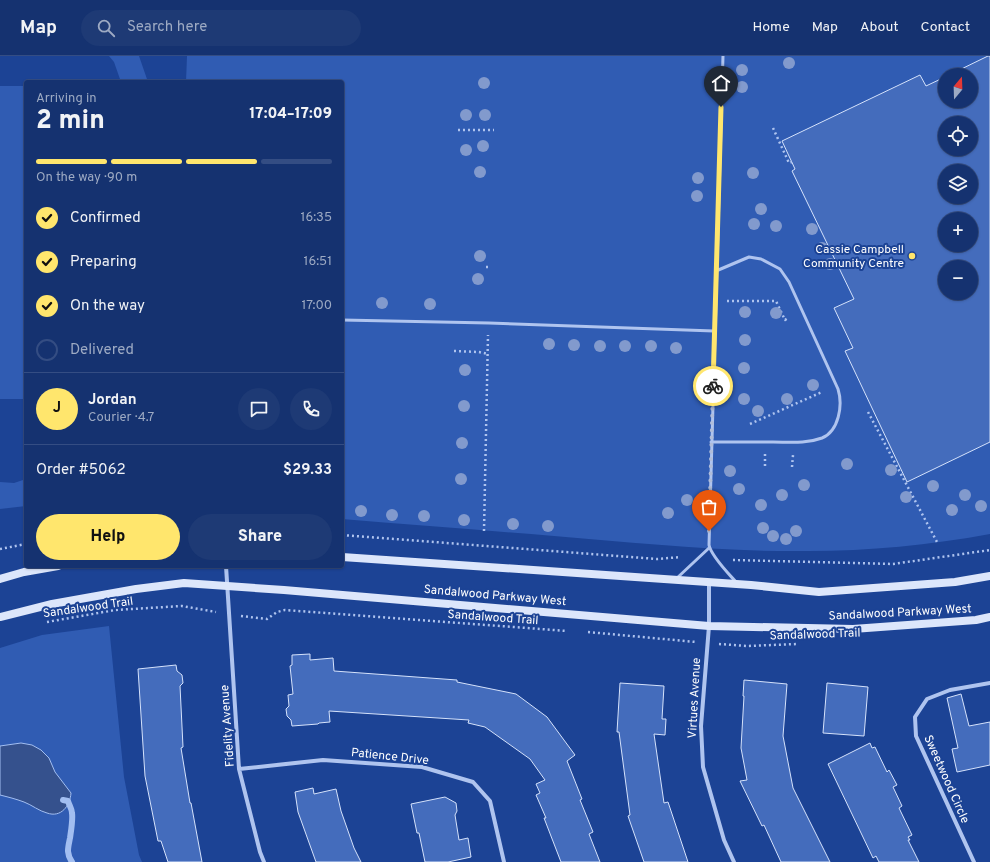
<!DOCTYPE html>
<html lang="en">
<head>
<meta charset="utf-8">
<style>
	:root { --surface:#153270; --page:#1e3a75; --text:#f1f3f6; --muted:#9daac3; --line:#344d83; --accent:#ffe66d }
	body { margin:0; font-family:Overpass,sans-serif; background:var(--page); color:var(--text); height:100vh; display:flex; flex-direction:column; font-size:15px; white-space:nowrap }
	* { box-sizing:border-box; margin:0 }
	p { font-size:13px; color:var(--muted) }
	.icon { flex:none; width:22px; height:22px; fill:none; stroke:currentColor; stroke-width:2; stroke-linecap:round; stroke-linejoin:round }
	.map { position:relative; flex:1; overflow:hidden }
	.panel { position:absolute; left:24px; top:24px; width:320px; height:488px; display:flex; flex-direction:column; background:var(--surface); border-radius:4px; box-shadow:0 1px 3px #0004,0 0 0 1px var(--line) }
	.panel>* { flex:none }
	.needle { width:26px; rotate:19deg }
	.fabs { position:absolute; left:938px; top:12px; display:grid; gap:8px }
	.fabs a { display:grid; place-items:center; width:40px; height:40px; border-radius:50%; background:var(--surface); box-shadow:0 1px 3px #0004,0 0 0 1px var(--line); font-size:20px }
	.pin { position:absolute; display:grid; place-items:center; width:34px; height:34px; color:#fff; margin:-41px -17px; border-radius:50% 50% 50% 0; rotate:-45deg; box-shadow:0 0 4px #0007 }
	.pin .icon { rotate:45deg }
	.courier { position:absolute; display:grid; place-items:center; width:40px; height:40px; margin:-20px; border:3px solid #ffe66d; border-radius:50%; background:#fff; color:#222; box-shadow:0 1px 5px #0007 }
	.headline em { font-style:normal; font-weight:800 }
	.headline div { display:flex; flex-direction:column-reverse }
	.headline { display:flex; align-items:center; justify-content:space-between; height:68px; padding:0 12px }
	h1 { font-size:26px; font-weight:800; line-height:30px }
	.bar { display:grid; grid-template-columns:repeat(4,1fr); gap:6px 4px; align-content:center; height:48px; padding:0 12px }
	.bar i { height:5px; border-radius:3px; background:var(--line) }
	.bar .active { background:var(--accent) }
	.bar p { grid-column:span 4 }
	.line { display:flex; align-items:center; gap:10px; padding:0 12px; border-top:1px solid var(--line) }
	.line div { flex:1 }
	.round { display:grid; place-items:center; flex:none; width:42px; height:42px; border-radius:21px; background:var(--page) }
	ol { padding:0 12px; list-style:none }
	li { display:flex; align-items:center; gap:12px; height:44px }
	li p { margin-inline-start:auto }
	li .icon { padding:4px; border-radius:50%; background:var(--accent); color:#111; stroke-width:4 }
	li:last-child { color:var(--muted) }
	li i { width:22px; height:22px; border:2px solid var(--line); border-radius:50% }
	.action { display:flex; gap:8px; margin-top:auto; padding:8px 12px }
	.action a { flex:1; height:46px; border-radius:24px; background:var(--accent); color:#111; font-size:16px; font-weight:800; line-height:46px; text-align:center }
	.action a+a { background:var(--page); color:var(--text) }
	header { display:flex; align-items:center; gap:24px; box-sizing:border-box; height:56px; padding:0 20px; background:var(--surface); border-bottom:1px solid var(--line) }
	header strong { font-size:19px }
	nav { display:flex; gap:22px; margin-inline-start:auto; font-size:14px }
	.search { width:280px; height:36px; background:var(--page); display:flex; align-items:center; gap:10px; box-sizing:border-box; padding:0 14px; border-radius:22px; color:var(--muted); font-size:15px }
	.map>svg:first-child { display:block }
</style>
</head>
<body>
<header>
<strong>Map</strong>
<div class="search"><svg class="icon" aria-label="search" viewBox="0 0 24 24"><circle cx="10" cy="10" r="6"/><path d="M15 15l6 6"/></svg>Search here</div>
<nav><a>Home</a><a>Map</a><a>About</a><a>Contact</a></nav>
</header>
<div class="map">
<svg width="990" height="806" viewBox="0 0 990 806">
	<rect width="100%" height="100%" fill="#1c4395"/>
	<!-- green -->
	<path fill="#305cb3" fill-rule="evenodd" d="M109 0H139L148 26H121L114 6Z
		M187 0H990V478C930 489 869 495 808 495 723 496 638 487 554 480 483 474 413 469 342 463V26H186ZM945 19H971V45H945ZM945 67H971V93H945ZM945 115H971V141H945ZM945 163H971V189H945ZM945 211H971V237H945Z
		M0 30H26V343H0Z
		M26 423V450L0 453V426L14 427Z
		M109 570 124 721 139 799 142 806H0V592L42 579Z"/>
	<!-- water -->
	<path fill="#35518d" stroke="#a2bef1" d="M21 687 32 689 41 694 49 702 55 716 71 737C70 750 61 762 47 757 39 755 32 749 24 746 16 743 8 741 0 739V690Z"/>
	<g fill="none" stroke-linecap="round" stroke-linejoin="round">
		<!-- stream -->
		<path stroke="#a2bef1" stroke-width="6" d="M63 744 68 745C69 749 72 753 72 757 73 764 71 775 70 782 68 792 66 797 72 806"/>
	</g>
	<!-- building -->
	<path fill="#446cbc" stroke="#d5e2fb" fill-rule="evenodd" d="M988 0H990V386L907 426 845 295 853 292 834 252 854 243 792 115 795 113 782 85 920 19 926 30 945 21V45H971V19H949ZM945 67H971V93H945ZM945 115H971V141H945ZM945 163H971V189H945ZM945 211H971V237H945Z
		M310 598V604L333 602 334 615 457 624V626L516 638 547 661 575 699 567 705 582 743 580 744 593 776 589 778 600 806H561L544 762H546L536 739 540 737 536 728 545 724 530 703 485 671 468 667 469 664 329 655 330 666 319 667 318 668 292 670 291 664 287 660 286 653 289 650 288 639 293 638 290 610 292 609V599Z
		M176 609 177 615 182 619 183 627 180 630 183 691 181 692 190 747H191L202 806H168L161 785H158L145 720 138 613Z
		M744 624 787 628 783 680 793 732 830 806H781L764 769 762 770 740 725 747 724 741 692 744 640H743Z
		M620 627 664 630 662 663H666L665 679 654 678 664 747 668 746 688 806H644L628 760 630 759 619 676H617Z
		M827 627 868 631 864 680 823 677Z
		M961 638 969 670 990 666V709L957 716 952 693 958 692 947 642Z
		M870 687 872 692 875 691 887 716 889 714 897 729 893 731 902 750 899 752 912 779 908 781 910 784H908L919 806H879L876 800 873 802 828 708Z
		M313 732 314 738 336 733 341 755 354 792 361 806H316L298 756 295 736Z
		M445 741 456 747 457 755 455 759 459 784 468 782 471 801 448 806H425L419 777H417L411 748Z"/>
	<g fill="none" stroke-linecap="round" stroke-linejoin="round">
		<!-- path -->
		<path stroke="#afc4ef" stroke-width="2.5" stroke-dasharray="2 3" stroke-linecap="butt" d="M773 72 789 107 792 106
			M458 74H494
			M486 211H491
			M727 245H776L785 264 788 262
			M454 295 479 296 488 298
			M868 356 937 486
			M750 368 822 336
			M765 410V397
			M792 411 793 399
			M484 475 488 279
			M342 479 657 503 681 501
			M0 493 26 488
			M733 504 893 508 990 494
			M241 560 267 563 277 556 285 554 567 575
			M47 566 115 554 182 550 216 556
			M588 576 696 586
			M719 588 747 590 798 588"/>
		<!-- service -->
		<path stroke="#afc4ef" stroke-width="3" d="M723 0 709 489C711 500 729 518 736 526
			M342 264 489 267 714 275
			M711 386C732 386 752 386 773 386 789 386 806 388 822 382 839 375 843 349 838 333L789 226 780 213 761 203 749 201 716 215
			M677 522 709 492"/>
		<!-- minor -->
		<path stroke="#afc4ef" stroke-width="4" d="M226 510 239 713 260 796 264 806
			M709 527V570L701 670 703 711 724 784 734 806
			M239 713 323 704 422 711 473 726 490 745 504 806
			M974 806 916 680 915 661 927 643 950 634 990 627"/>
		<!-- secondary -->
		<path stroke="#dce6fb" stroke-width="8" d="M342 501 751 529 819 536 955 526 990 520
			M0 523 24 516 58 510
			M0 561 52 548 136 533 184 527 284 534 709 570 853 573 976 564 990 561"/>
	</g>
	<!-- trees -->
	<g fill="#829acd">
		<circle cx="789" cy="7" r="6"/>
		<circle cx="742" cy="14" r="6"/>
		<circle cx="484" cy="27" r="6"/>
		<circle cx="742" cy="31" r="6"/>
		<circle cx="466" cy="59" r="6"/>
		<circle cx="485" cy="59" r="6"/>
		<circle cx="483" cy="90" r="6"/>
		<circle cx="466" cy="94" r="6"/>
		<circle cx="480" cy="116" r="6"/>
		<circle cx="753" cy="117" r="6"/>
		<circle cx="698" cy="122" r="6"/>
		<circle cx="697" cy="140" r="6"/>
		<circle cx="761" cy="153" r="6"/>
		<circle cx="754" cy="168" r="6"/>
		<circle cx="776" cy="170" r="6"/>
		<circle cx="812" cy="173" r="6"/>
		<circle cx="822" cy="192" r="6"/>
		<circle cx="480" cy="200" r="6"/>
		<circle cx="830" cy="208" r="6"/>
		<circle cx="478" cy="223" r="6"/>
		<circle cx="382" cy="247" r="6"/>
		<circle cx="430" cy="248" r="6"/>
		<circle cx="745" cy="256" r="6"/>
		<circle cx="776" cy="257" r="6"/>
		<circle cx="745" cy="284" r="6"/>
		<circle cx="549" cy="288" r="6"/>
		<circle cx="574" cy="289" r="6"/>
		<circle cx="600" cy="290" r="6"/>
		<circle cx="625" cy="290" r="6"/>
		<circle cx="651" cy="290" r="6"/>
		<circle cx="676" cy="292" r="6"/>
		<circle cx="744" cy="312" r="6"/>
		<circle cx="465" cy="314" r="6"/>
		<circle cx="813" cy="329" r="6"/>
		<circle cx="744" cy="343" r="6"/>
		<circle cx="787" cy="343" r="6"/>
		<circle cx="464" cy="350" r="6"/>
		<circle cx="758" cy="355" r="6"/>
		<circle cx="462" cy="387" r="6"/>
		<circle cx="847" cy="408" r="6"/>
		<circle cx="891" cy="414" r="6"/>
		<circle cx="730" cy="415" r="6"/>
		<circle cx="461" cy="423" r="6"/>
		<circle cx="804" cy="429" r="6"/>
		<circle cx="933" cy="430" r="6"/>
		<circle cx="739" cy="433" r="6"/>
		<circle cx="782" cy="439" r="6"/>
		<circle cx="965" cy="439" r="6"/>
		<circle cx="906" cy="441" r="6"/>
		<circle cx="687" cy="444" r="6"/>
		<circle cx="761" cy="449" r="6"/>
		<circle cx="981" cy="450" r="6"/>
		<circle cx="952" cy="454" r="6"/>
		<circle cx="361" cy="455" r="6"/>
		<circle cx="668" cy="457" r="6"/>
		<circle cx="392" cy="459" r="6"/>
		<circle cx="424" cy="460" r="6"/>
		<circle cx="464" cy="464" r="6"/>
		<circle cx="513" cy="468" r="6"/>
		<circle cx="548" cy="470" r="6"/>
		<circle cx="763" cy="472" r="6"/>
		<circle cx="796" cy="475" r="6"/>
		<circle cx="773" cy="480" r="6"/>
		<circle cx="786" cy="483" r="6"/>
	</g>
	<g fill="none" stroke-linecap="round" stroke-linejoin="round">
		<!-- done -->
		<path stroke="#b0bdda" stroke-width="4" stroke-dasharray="0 7.2" d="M709 475 713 330"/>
		<!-- route -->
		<path stroke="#ffe66d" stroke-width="5" d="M713 330 721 51"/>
	</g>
	<!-- markers -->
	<circle fill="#ffe66d" stroke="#1c4395" stroke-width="1.5" cx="912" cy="200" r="4"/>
	<g text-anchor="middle" stroke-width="4" stroke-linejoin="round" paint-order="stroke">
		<!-- poi labels -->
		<g font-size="12" fill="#fff" stroke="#1c4395" text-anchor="end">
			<text x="904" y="197">Cassie Campbell<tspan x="904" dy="14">Community Centre</tspan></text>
		</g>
		<!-- street labels -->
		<g font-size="12" fill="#fff" stroke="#1c4395">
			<text transform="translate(495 539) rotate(5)" y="4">Sandalwood Parkway West</text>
			<text transform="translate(88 551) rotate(-8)" y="4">Sandalwood Trail</text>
			<text transform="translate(900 556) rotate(-3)" y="4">Sandalwood Parkway West</text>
			<text transform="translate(493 561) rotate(4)" y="4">Sandalwood Trail</text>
			<text transform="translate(815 578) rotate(-2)" y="4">Sandalwood Trail</text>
			<text transform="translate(694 642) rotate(-87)" y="4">Virtues Avenue</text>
			<text transform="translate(227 670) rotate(-94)" y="4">Fidelity Avenue</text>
			<text transform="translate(390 700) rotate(6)" y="4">Patience Drive</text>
			<text transform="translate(947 723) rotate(66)" y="4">Sweetwood Circle</text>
		</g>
	</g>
</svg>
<div class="fabs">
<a><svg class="needle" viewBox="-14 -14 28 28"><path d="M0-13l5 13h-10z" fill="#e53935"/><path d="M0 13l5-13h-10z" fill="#9daac3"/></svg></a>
<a><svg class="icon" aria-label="locate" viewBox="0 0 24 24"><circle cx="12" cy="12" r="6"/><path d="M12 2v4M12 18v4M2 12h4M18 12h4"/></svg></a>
<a><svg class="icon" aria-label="layers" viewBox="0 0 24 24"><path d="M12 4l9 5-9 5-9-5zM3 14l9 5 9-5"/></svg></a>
<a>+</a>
<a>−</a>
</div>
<div class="pin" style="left:709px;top:475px;background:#ea580c"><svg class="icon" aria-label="bag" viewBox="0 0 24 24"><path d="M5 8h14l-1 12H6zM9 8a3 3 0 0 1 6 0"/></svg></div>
<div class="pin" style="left:721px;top:51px;background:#1f2937"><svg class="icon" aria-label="home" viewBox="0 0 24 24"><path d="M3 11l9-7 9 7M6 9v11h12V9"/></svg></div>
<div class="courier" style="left:713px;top:330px"><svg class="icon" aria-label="bike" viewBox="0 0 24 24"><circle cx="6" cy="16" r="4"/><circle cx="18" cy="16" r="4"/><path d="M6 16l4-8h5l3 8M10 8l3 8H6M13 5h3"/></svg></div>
<section class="panel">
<div class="headline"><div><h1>2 min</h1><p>Arriving in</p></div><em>17:04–17:09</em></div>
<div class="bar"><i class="active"></i><i class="active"></i><i class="active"></i><i></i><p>On the way · 90 m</p></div>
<ol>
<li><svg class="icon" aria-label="check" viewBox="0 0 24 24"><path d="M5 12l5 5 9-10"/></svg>Confirmed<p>16:35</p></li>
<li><svg class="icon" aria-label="check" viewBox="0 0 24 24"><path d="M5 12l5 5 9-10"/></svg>Preparing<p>16:51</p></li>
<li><svg class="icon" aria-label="check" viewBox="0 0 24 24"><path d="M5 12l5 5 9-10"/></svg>On the way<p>17:00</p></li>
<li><i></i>Delivered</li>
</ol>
<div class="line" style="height:72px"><b class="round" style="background:var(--accent);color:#111">J</b><div><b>Jordan</b><p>Courier · 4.7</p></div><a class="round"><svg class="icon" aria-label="chat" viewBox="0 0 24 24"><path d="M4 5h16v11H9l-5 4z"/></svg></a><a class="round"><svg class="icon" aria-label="phone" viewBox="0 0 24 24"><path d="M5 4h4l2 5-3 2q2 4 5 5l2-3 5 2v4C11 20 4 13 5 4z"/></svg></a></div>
<div class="line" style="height:52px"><div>Order #5062</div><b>$29.33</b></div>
<div class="action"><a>Help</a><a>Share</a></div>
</section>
</div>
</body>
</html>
